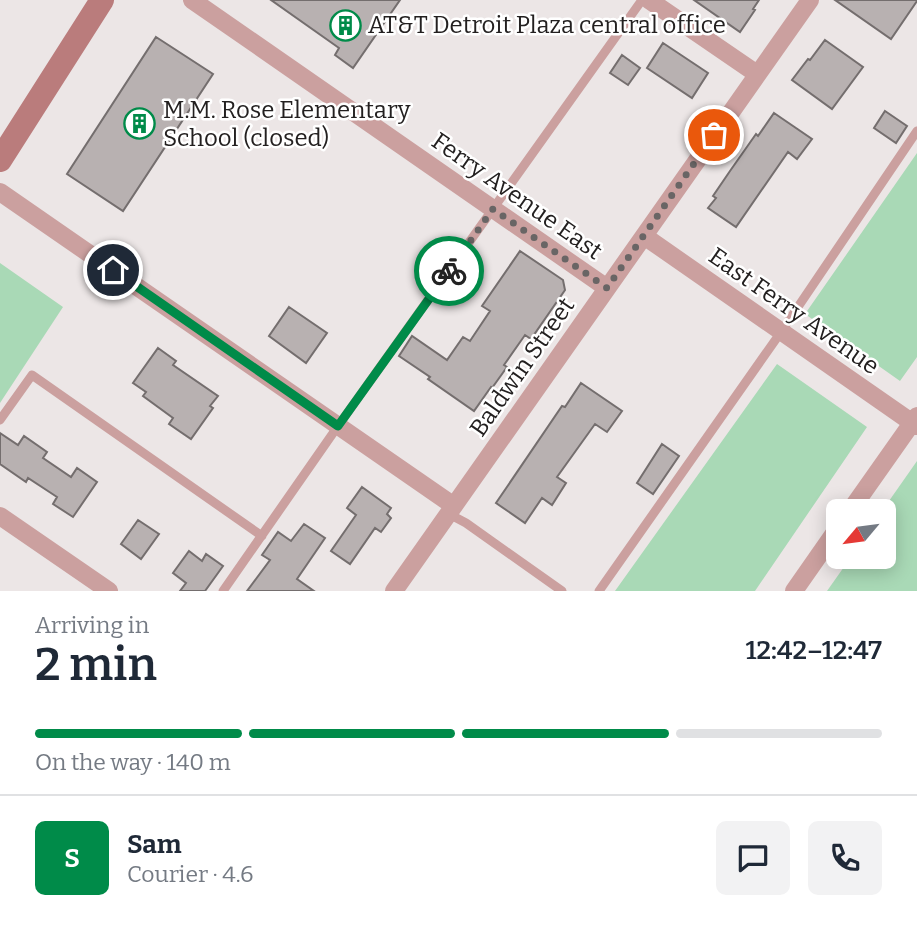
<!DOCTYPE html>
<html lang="en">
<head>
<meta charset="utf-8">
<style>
	:root { --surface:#fff; --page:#f2f2f3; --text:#1f2937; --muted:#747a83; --line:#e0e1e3; --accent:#008b49 }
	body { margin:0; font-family:Bitter,serif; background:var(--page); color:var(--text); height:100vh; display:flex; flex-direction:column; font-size:26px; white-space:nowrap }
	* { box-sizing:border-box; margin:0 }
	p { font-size:23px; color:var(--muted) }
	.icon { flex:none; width:38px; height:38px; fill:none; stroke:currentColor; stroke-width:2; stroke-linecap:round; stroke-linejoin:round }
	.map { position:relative; height:591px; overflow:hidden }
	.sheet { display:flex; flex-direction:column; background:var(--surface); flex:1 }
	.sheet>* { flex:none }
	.needle { width:46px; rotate:241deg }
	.fabs { position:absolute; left:826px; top:499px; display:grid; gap:14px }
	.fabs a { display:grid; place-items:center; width:70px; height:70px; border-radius:10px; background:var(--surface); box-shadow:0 4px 18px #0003; font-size:35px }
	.pin { position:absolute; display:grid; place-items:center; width:60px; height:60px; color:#fff; margin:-30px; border:4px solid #fff; border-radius:50%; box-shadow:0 2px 7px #0007 }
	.courier { position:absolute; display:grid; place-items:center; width:70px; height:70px; margin:-35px; border:5px solid #008b49; border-radius:50%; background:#fff; color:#222; box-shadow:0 2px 9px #0007 }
	.overview em { font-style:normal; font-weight:600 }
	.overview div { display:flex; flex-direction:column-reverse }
	.overview { display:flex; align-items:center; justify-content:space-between; height:119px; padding:0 35px }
	h1 { font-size:46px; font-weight:600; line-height:52px }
	.bar { display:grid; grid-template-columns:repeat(4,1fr); gap:10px 7px; align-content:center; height:84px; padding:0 35px }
	.bar i { height:9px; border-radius:5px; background:var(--line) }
	.bar .selected { background:var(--accent) }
	.bar p { grid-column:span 4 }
	.line { display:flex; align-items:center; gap:18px; padding:0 35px; border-top:2px solid var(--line) }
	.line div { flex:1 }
	.round { display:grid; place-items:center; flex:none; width:74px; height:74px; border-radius:10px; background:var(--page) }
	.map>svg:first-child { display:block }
</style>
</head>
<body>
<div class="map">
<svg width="917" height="591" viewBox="0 0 917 591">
	<rect width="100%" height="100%" fill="#ece6e6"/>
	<!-- green -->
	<path fill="#a9d9b6" d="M917 153V357L900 381 805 314Z
		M0 263 63 307 0 403Z
		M777 364 867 427 755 591H615Z
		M917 461V591H827L851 557 884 556V511H882Z"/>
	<!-- building -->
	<path fill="#b8b1b1" stroke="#746e6e" stroke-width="2" d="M271 0H400L353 68 335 55 339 48Z
		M694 0H759L753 9 755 10 740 32Z
		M835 0H917V1L891 39Z
		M156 37 213 74 123 211 67 174Z
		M825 40 863 67 832 109 792 80 808 59 810 60Z
		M663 43 708 73 692 98 647 68Z
		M622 55 640 68 628 85 610 73Z
		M885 111 907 126 896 143 874 128Z
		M774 113 812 139 797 159 788 152 736 227 708 208 716 198 713 196 730 171 756 134 758 136Z
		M520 251 563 280 565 290 531 339 525 335 504 365 507 367 492 388 491 387 474 411 428 379 430 377 399 356 412 336 447 360 463 337 470 341 490 311 482 306Z
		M289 307 327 333 306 363 269 336Z
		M158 348 176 361 173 365 218 396 210 406 213 408 191 439 169 424 173 418 143 396 146 392 133 383Z
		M581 383 622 411 607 432 595 424 557 477 566 483 552 505 542 498 525 523 496 503 562 406 565 407Z
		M0 433 18 445 24 436 47 452 43 458 71 477 77 468 97 482 73 517 53 504 57 497 28 478 26 482 0 464Z
		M662 444 679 456 653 494 637 483Z
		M362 487 391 508 387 514 391 518 381 532 375 528 350 564 331 551 356 515 347 508Z
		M138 520 159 534 141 559 121 544Z
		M304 524 325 538 297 579 314 591H247L270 560 262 555 278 532 291 541Z
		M189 551 202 561 206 554 223 566 205 591H180L186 583 173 573Z"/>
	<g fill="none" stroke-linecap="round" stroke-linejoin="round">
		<!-- lane -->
		<path stroke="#cba09f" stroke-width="9" d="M0 420 32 375 262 536
			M449 514 466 523 562 591
			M223 591 338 426 642 0
			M599 591 781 332 917 131"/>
		<!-- street -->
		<path stroke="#cba09f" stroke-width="18" d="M192 0 607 288
			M649 0 757 74
			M0 192 454 506
			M644 236 917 426
			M850 511 917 416
			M0 516 109 591
			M394 591 810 0
			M794 591 838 528"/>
		<!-- secondary -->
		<path stroke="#ba7c7c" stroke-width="24" d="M0 160 102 0"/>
	</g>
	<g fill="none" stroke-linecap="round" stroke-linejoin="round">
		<!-- done -->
		<path stroke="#696565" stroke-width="7" stroke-dasharray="0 12.6" d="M449 271 493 209 607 288 714 135"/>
		<!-- route -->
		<path stroke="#008b49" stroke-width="9" d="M113 270 338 426 449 271"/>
	</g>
	<!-- icons -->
	<defs>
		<symbol id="building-ring" viewBox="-11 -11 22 22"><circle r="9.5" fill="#fff" stroke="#008b49" stroke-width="1.5"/><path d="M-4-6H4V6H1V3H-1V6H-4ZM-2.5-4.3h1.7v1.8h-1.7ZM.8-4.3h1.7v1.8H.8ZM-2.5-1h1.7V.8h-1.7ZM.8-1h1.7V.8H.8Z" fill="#008b49"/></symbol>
	</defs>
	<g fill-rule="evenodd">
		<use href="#building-ring" x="328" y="8" width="35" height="35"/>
		<use href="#building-ring" x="122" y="106" width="35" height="35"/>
	</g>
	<g text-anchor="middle" stroke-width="5" stroke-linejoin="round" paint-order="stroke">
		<!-- poi labels -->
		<g font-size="24" fill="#232020" stroke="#fff" text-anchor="start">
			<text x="368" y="33">AT&amp;T Detroit Plaza central office</text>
			<text x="163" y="118">M.M. Rose Elementary<tspan x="163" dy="28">School (closed)</tspan></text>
		</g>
		<!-- street labels -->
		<g font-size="24" fill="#232020" stroke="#fff">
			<text transform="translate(517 196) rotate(35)" y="8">Ferry Avenue East</text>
			<text transform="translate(794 311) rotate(35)" y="8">East Ferry Avenue</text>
			<text transform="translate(522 367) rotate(-55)" y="8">Baldwin Street</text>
		</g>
	</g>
</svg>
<div class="fabs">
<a><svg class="needle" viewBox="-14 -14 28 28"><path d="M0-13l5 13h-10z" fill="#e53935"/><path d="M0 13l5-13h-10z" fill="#747a83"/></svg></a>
</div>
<div class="pin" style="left:714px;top:135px;background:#ea580c"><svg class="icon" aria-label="bag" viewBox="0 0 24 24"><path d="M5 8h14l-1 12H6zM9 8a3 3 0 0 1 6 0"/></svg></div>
<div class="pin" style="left:113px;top:270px;background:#1f2937"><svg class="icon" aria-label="home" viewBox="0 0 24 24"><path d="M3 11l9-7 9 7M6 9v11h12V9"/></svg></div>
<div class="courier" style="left:449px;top:271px"><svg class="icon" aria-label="bike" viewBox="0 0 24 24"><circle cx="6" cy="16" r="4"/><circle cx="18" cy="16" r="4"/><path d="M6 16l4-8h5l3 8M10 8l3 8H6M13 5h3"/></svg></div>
</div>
<section class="sheet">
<div class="overview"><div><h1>2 min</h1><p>Arriving in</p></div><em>12:42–12:47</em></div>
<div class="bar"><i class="selected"></i><i class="selected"></i><i class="selected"></i><i></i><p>On the way · 140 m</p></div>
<div class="line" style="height:126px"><b class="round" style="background:var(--accent);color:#fff">S</b><div><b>Sam</b><p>Courier · 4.6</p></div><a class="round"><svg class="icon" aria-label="chat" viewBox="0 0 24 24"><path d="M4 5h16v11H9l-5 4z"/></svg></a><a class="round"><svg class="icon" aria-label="phone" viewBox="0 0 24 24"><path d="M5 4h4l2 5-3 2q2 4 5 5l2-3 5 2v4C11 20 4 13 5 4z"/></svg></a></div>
</section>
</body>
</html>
